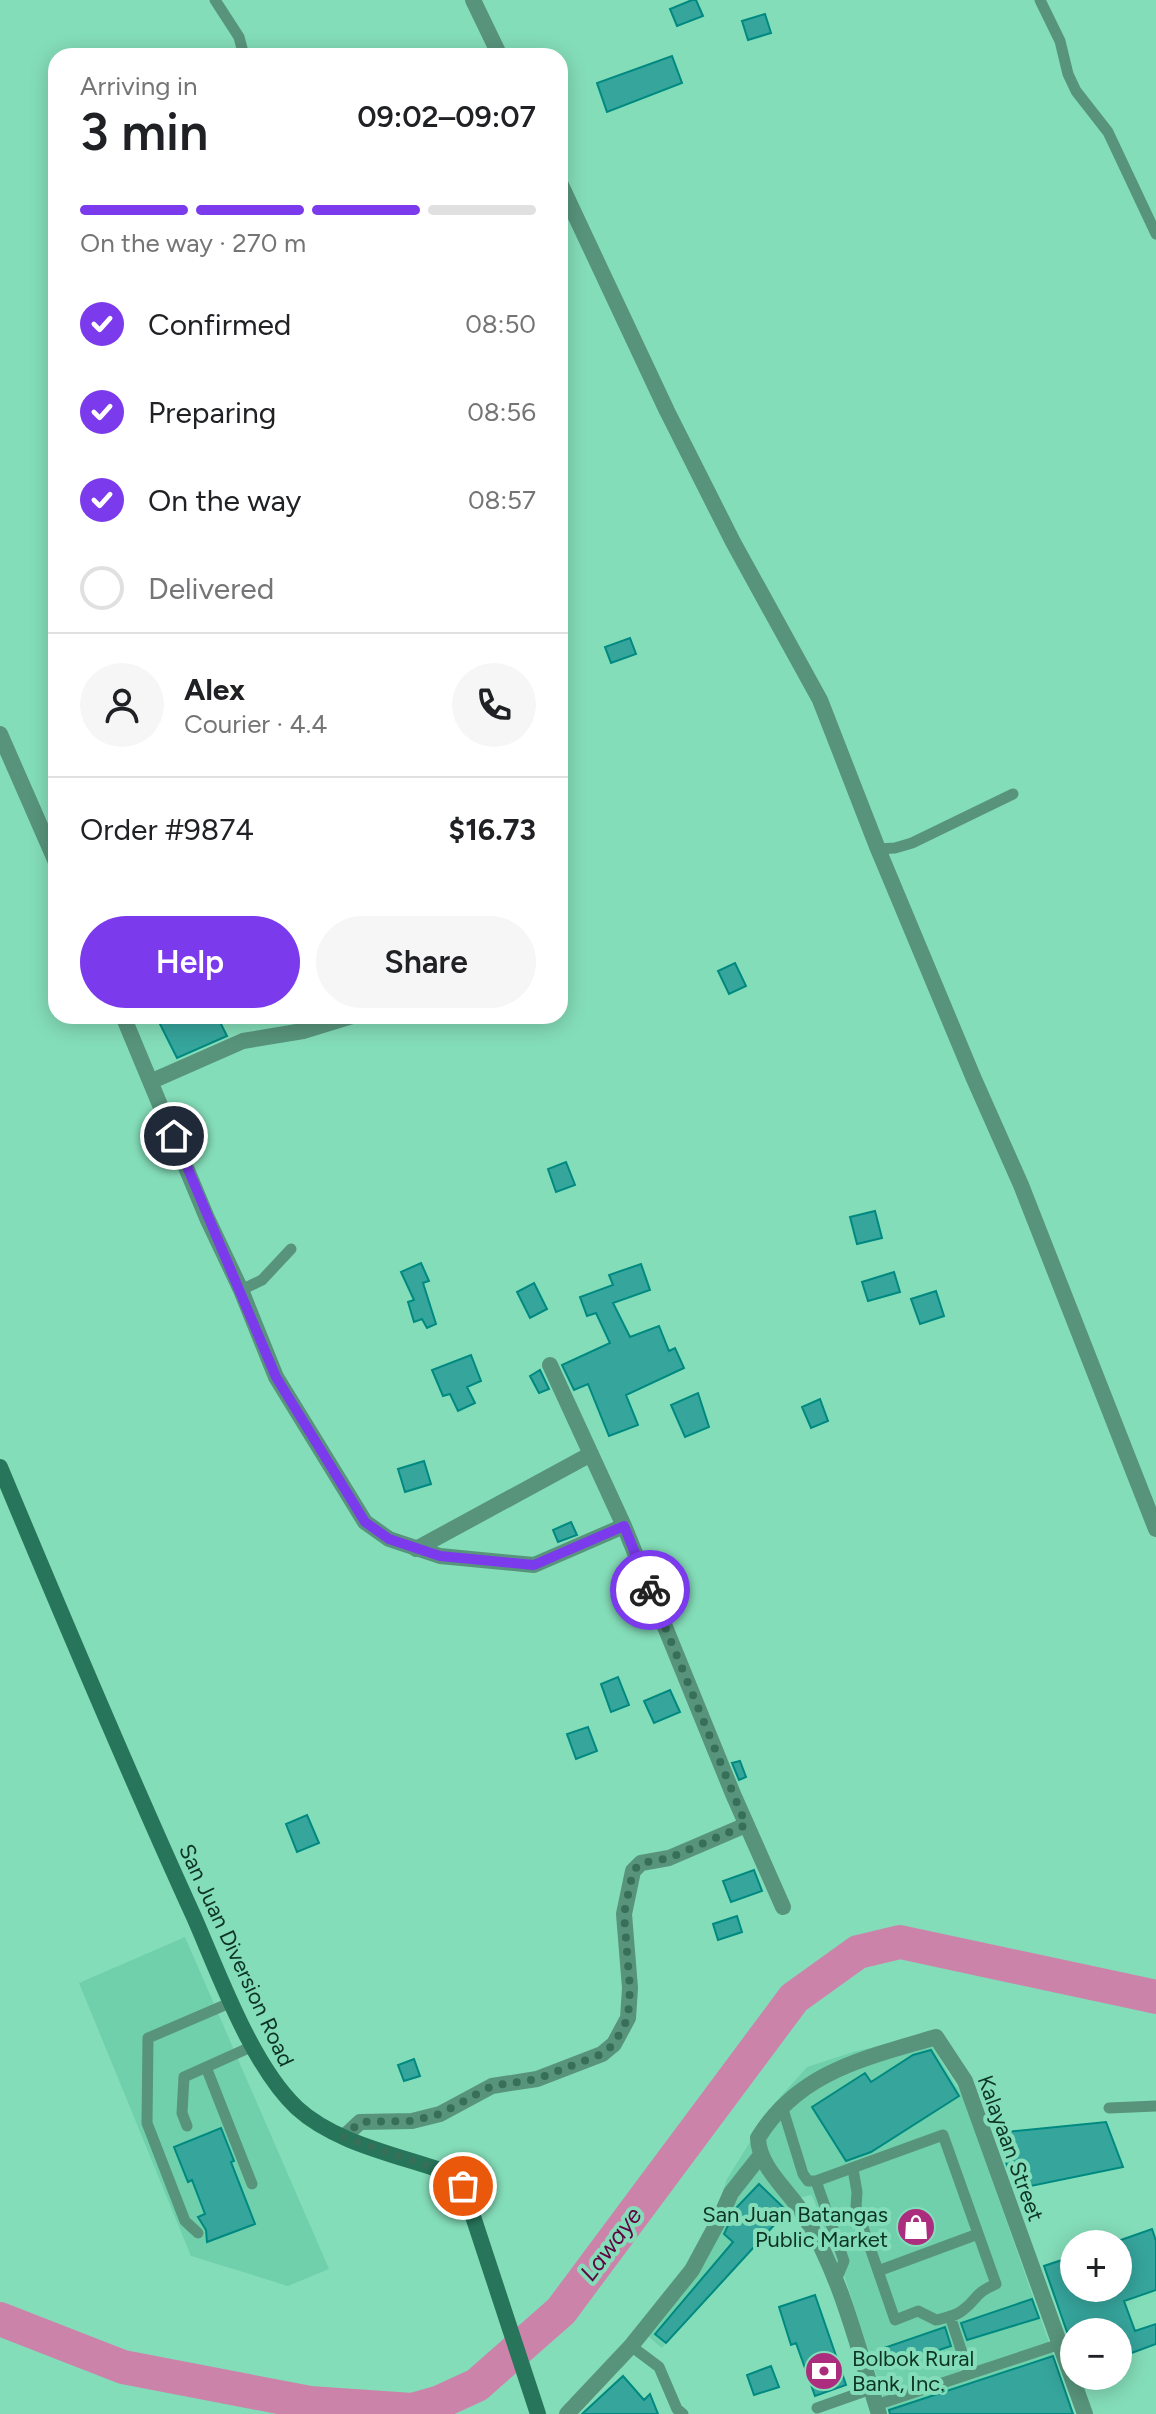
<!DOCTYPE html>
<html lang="en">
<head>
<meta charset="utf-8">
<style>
	:root { --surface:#fff; --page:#f6f6f6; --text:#202124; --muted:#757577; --line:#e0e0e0; --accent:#7c3aed }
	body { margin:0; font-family:Figtree,sans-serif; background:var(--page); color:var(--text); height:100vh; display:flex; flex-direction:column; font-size:30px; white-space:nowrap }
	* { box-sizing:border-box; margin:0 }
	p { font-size:26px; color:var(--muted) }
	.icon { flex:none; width:44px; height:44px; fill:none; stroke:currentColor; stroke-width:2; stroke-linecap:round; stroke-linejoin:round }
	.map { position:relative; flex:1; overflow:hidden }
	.drawer { position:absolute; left:48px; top:48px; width:520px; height:976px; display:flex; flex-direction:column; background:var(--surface); border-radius:24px; box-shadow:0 4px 20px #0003 }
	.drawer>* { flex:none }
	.tools { position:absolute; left:1060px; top:2230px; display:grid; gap:16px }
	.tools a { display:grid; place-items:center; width:72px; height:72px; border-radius:50%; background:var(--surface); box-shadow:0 4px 20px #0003; font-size:40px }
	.pin { position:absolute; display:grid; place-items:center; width:68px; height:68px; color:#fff; margin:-34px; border:4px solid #fff; border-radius:50%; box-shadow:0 2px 8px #0007 }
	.courier { position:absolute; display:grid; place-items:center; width:80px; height:80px; margin:-40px; border:6px solid #7c3aed; border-radius:50%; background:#fff; color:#222; box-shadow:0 2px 10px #0007 }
	.overview em { font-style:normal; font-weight:600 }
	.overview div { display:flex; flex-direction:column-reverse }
	.overview { display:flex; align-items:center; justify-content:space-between; height:136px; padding:0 32px }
	h1 { font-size:52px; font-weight:600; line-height:60px }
	.bar { display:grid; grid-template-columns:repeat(4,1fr); gap:12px 8px; align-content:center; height:96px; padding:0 32px }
	.bar i { height:10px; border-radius:6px; background:var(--line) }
	.bar .selected { background:var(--accent) }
	.bar p { grid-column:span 4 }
	.line { display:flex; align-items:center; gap:20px; padding:0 32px; border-top:2px solid var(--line) }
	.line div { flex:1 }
	.round { display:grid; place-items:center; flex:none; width:84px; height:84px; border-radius:42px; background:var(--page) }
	ol { padding:0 32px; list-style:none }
	li { display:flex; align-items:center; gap:24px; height:88px }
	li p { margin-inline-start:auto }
	li .icon { padding:8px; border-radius:50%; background:var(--accent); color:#fff; stroke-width:4 }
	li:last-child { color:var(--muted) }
	li i { width:44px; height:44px; border:4px solid var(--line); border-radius:50% }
	.button { display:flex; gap:16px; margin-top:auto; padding:16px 32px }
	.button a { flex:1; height:92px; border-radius:48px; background:var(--accent); color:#fff; font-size:32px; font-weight:600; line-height:92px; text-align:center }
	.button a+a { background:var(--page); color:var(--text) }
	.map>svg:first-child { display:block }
</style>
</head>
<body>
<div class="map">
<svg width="1156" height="2414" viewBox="0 0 1156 2414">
	<rect width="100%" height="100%" fill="#84ddb9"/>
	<!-- built -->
	<path fill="#70d0ab" d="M185 1937 329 2269 288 2286 191 2256 79 1983Z
		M925 2035 963 2097 1074 2414H889L844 2275 835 2257 812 2195 802 2197 662 2348 637 2327 690 2262 715 2215 727 2179 773 2105 807 2067 853 2052Z"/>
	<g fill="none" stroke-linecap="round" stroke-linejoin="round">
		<!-- river -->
		<path stroke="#cc83aa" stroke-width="34" d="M0 2319 123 2367 310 2403 412 2410 440 2402 477 2385 561 2311 794 1998 858 1952 900 1942 1156 1997"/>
	</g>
	<!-- building -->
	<path fill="#36a59c" stroke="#008980" stroke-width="2" d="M692 0H696L703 16 677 26 670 9Z
		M765 14 771 33 748 40 742 21Z
		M672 56 682 83 607 112 597 83Z
		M630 638 636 654 611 663 605 647Z
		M735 963 746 986 729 994 718 971Z
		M156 1016H217L227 1036 177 1058Z
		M566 1162 575 1185 556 1192 548 1169Z
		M875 1211 882 1238 857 1244 850 1217Z
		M421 1263 429 1281 423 1283 436 1324 427 1328 422 1319 414 1322 408 1302 414 1300 401 1272Z
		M641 1264 650 1290 613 1303 630 1337 659 1326 669 1351 675 1348 684 1368 626 1395 638 1425 609 1436 588 1384 574 1390 562 1365 610 1343 596 1313 587 1316 580 1297 613 1285 609 1275Z
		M894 1272 900 1292 868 1301 862 1282Z
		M534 1283 547 1309 530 1318 517 1292Z
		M936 1291 944 1316 920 1324 911 1299Z
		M471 1355 481 1381 467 1387 475 1403 458 1411 450 1394 443 1396 432 1370Z
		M540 1370 549 1389 539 1393 530 1376Z
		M698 1393 709 1427 685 1437 671 1405Z
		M820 1399 828 1421 811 1428 802 1407Z
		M424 1461 431 1484 405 1492 398 1469Z
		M571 1522 577 1535 558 1542 553 1530Z
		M618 1677 629 1705 611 1712 601 1684Z
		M670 1690 680 1712 654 1723 644 1701Z
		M588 1727 597 1751 576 1759 567 1734Z
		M740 1761 746 1777 739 1780 732 1763Z
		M307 1815 319 1843 297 1852 286 1824Z
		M754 1870 762 1891 731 1902 723 1881Z
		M737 1916 742 1932 718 1940 713 1924Z
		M931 2050 959 2096 871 2152 846 2161 812 2107 865 2073 871 2082 913 2055Z
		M414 2059 420 2076 404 2081 398 2065Z
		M1106 2122 1123 2167 1016 2189 995 2133Z
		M221 2128 234 2161 231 2162 255 2224 207 2242 206 2230 198 2217 205 2214 192 2180 188 2182 174 2147Z
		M759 2184 787 2211 666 2343 655 2334 733 2242 724 2234 736 2208Z
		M1152 2229 1156 2241V2290L1124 2301 1135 2331 1156 2324V2344L1118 2358V2332H1067L1044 2266 1074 2256V2288H1118V2241Z
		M815 2295 846 2385 815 2396 796 2343 791 2345 779 2307Z
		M1032 2299 1039 2318 967 2340 961 2323Z
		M945 2327 951 2346 884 2368 878 2350Z
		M1053 2356 1073 2414H890L889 2410Z
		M771 2366 779 2387 754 2395 747 2375Z
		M623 2376 644 2400 650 2394 658 2414H582Z"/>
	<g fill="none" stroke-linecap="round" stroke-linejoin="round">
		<!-- lane -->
		<path stroke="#58947c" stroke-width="11" d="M215 0 239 37 244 56
			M1040 0 1060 41 1068 74 1076 91 1108 132 1156 234
			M878 849 895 848 912 843 1013 794
			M241 1290 262 1280 291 1249
			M206 2067 252 2184
			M782 2106 803 2174 808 2181H816L943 2135 996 2284C973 2294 979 2298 963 2310 956 2316 945 2318 936 2320L918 2311 895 2320 856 2207 857 2192 853 2169
			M1109 2108 1156 2106
			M187 2126 182 2113 184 2077 253 2046
			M816 2181 844 2261 836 2280
			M198 2233 185 2221 147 2123 148 2038 232 2002
			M878 2271 978 2234
			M950 2316 969 2374
			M631 2346 659 2367 677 2409 683 2414
			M876 2405 1060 2344
			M817 2408 871 2389"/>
		<!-- street -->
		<path stroke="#58947c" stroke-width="16" d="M473 0 500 56
			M560 183 667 411 733 542 820 700 878 849 974 1079 1021 1185 1156 1529
			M0 734 56 862
			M123 1016 207 1218 241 1290 276 1377 365 1522 389 1539 440 1556 534 1565 624 1526
			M152 1081 243 1041 303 1031 352 1016
			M550 1365 624 1526 733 1794 783 1907
			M416 1549 591 1454
			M344 2137 360 2122 412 2121 440 2114 492 2086 537 2079 602 2054 614 2044 628 2018 630 1988 624 1914 633 1871 641 1863 669 1858 746 1825
			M567 2414 631 2346 692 2270 719 2220 731 2193 761 2155
			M879 2414C858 2348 841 2276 805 2217 791 2192 759 2169 758 2138 799 2071 866 2058 936 2037L965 2081 1085 2414"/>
		<!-- secondary -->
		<path stroke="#27765b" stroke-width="16" d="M0 1467C63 1618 126 1768 194 1917 219 1974 252 2066 297 2108 334 2142 393 2154 440 2170L454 2177 463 2186 538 2414"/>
	</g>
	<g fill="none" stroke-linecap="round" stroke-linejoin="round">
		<!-- done -->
		<path stroke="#376f59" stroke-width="8" stroke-dasharray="0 14.4" d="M463 2186 454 2177 440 2170 344 2137 360 2122 412 2121 440 2114 492 2086 537 2079 602 2054 614 2044 628 2018 630 1988 624 1914 633 1871 641 1863 669 1858 746 1825 650 1590"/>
		<!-- route -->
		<path stroke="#7c3aed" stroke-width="10" d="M174 1136 276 1377 365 1522 389 1539 440 1556 534 1565 624 1526 650 1590"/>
	</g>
	<!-- icons -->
	<defs>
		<symbol id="shop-disc" viewBox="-11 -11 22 22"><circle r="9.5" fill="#ac2d7d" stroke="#84ddb9"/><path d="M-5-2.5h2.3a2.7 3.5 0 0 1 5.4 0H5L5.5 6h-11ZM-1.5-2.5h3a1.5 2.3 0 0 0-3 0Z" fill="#fff"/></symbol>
		<symbol id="bank-disc" viewBox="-11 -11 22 22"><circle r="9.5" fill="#ac2d7d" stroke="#84ddb9"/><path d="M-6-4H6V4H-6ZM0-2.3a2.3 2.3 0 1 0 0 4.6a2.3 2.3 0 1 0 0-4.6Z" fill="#fff"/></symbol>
	</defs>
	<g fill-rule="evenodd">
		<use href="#shop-disc" x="894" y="2205" width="44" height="44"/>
		<use href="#bank-disc" x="802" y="2349" width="44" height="44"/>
	</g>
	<g text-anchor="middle" stroke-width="8" stroke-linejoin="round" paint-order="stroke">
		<!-- street labels -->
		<g font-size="22" fill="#0d3426" stroke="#84ddb9">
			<text transform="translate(237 1955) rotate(65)" y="8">San Juan Diversion Road</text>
			<text transform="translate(1011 2148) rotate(70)" y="8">Kalayaan Street</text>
		</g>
		<!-- poi labels -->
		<g font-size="22" fill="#0d3426" stroke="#84ddb9" text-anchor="end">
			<text x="888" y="2222">San Juan Batangas<tspan x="888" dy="25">Public Market</tspan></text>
			<text x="852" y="2366" text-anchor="start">Bolbok Rural<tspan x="852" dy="25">Bank, Inc.</tspan></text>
		</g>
		<!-- water labels -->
		<g font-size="24" font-style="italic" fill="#5f0542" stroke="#84ddb9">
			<text transform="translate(611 2244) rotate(-53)" y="8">Lawaye</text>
		</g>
	</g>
</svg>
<div class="tools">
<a>+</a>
<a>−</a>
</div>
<div class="pin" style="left:463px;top:2186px;background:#ea580c"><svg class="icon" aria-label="bag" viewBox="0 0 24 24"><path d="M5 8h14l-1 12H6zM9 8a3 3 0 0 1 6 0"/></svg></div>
<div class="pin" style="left:174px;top:1136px;background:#1f2937"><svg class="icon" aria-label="home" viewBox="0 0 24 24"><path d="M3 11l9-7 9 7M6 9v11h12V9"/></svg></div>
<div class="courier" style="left:650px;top:1590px"><svg class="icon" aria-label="bike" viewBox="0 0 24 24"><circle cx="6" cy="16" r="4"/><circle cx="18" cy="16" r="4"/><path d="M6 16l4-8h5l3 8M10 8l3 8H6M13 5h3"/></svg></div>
<section class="drawer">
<div class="overview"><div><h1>3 min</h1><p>Arriving in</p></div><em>09:02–09:07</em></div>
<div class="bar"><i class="selected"></i><i class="selected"></i><i class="selected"></i><i></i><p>On the way · 270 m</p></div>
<ol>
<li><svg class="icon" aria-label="check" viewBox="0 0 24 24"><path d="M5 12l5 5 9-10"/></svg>Confirmed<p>08:50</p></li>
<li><svg class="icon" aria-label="check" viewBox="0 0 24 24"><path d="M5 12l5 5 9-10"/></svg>Preparing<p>08:56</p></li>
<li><svg class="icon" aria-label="check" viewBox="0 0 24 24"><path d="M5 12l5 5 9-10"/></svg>On the way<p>08:57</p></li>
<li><i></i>Delivered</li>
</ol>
<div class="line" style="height:144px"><a class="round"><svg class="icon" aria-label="person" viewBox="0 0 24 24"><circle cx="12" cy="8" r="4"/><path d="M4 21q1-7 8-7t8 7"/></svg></a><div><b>Alex</b><p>Courier · 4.4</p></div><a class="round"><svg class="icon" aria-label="phone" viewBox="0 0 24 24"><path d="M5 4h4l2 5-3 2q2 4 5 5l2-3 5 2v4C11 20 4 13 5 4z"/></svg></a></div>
<div class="line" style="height:104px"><div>Order #9874</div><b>$16.73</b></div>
<div class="button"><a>Help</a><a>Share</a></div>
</section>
</div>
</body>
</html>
